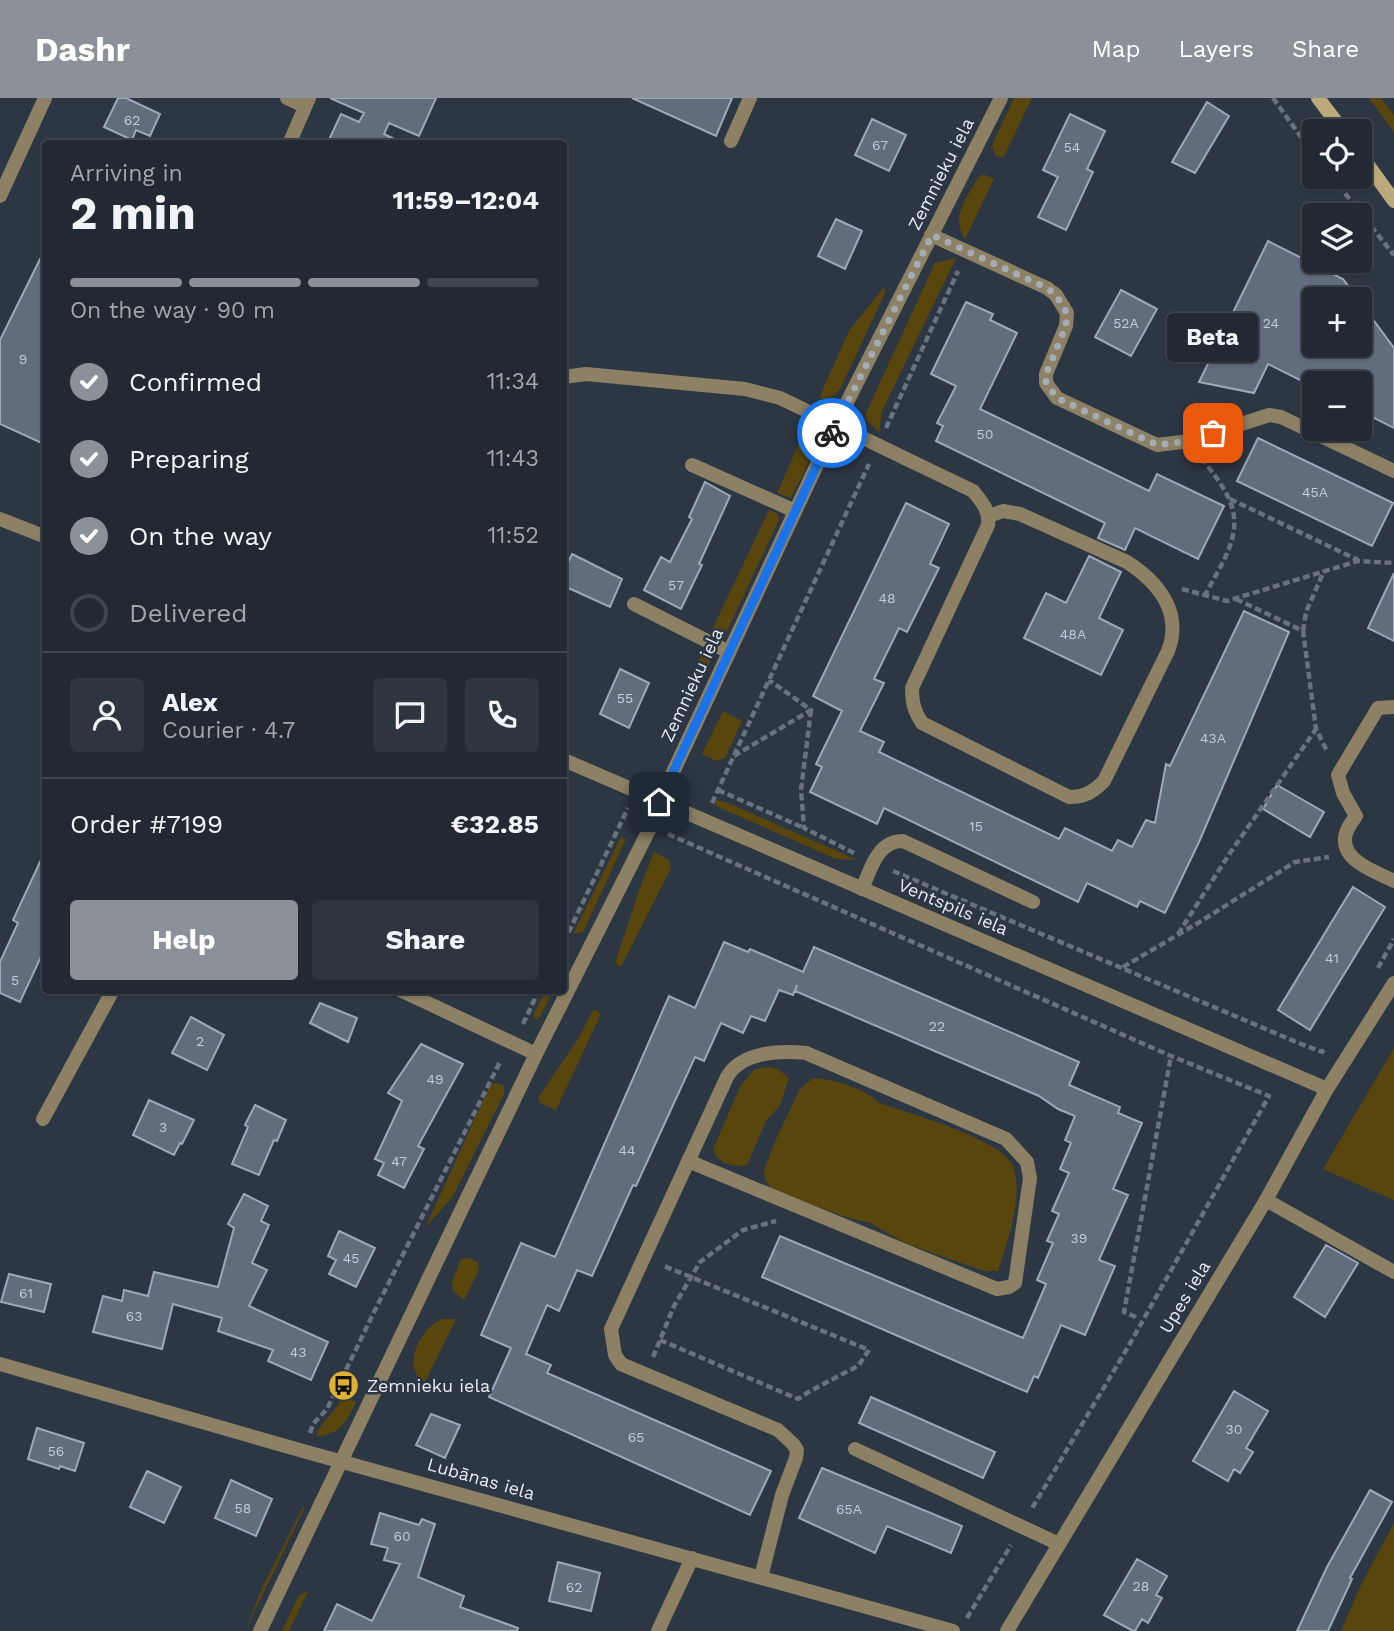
<!DOCTYPE html>
<html lang="en">
<head>
<meta charset="utf-8">
<style>
	:root { --surface:#222933; --page:#2e353f; --text:#f1f3f6; --muted:#a2a6ac; --line:#3f454e; --accent:#8c9099 }
	body { margin:0; font-family:"Work Sans",sans-serif; background:var(--page); color:var(--text); height:100vh; display:flex; flex-direction:column; font-size:26px; white-space:nowrap }
	* { box-sizing:border-box; margin:0 }
	p { font-size:23px; color:var(--muted) }
	.icon { flex:none; width:38px; height:38px; fill:none; stroke:currentColor; stroke-width:2; stroke-linecap:round; stroke-linejoin:round }
	.map { position:relative; flex:1; overflow:hidden }
	.sheet { position:absolute; left:42px; top:42px; width:525px; height:854px; display:flex; flex-direction:column; background:var(--surface); border-radius:7px; box-shadow:0 2px 5px #0004,0 0 0 2px var(--line) }
	.sheet>* { flex:none }
	.tools { position:absolute; left:1302px; top:21px; display:grid; gap:14px }
	.tools a { display:grid; place-items:center; width:70px; height:70px; border-radius:7px; background:var(--surface); box-shadow:0 2px 5px #0004,0 0 0 2px var(--line); font-size:35px }
	.pin { position:absolute; display:grid; place-items:center; width:60px; height:60px; color:#fff; margin:-30px; border-radius:14px; box-shadow:0 4px 10px #0006 }
	.courier { position:absolute; display:grid; place-items:center; width:70px; height:70px; margin:-35px; border:5px solid #1a73e8; border-radius:50%; background:#fff; color:#222; box-shadow:0 2px 9px #0007 }
	.bubble { position:absolute; height:49px; border-radius:7px; background:var(--surface); box-shadow:0 2px 5px #0004,0 0 0 2px var(--line); font-size:23px; font-weight:700; line-height:49px; text-align:center }
	.headline em { font-style:normal; font-weight:700 }
	.headline div { display:flex; flex-direction:column-reverse }
	.headline { display:flex; align-items:center; justify-content:space-between; height:119px; padding:0 28px }
	h1 { font-size:46px; font-weight:700; line-height:52px }
	.bar { display:grid; grid-template-columns:repeat(4,1fr); gap:10px 7px; align-content:center; height:84px; padding:0 28px }
	.bar i { height:9px; border-radius:5px; background:var(--line) }
	.bar .on { background:var(--accent) }
	.bar p { grid-column:span 4 }
	.line { display:flex; align-items:center; gap:18px; padding:0 28px; border-top:2px solid var(--line) }
	.line div { flex:1 }
	.round { display:grid; place-items:center; flex:none; width:74px; height:74px; border-radius:7px; background:var(--page) }
	ol { padding:0 28px; list-style:none }
	li { display:flex; align-items:center; gap:21px; height:77px }
	li p { margin-inline-start:auto }
	li .icon { padding:7px; border-radius:50%; background:var(--accent); color:#fff; stroke-width:4 }
	li:last-child { color:var(--muted) }
	li i { width:38px; height:38px; border:4px solid var(--line); border-radius:50% }
	.action { display:flex; gap:14px; margin-top:auto; padding:14px 28px }
	.action a { flex:1; height:80px; border-radius:7px; background:var(--accent); color:#fff; font-size:28px; font-weight:700; line-height:80px; text-align:center }
	.action a+a { background:var(--page); color:var(--text) }
	header { display:flex; align-items:center; gap:42px; box-sizing:border-box; height:98px; padding:0 35px; background:var(--accent); color:#fff }
	header strong { font-size:33px }
	nav { display:flex; gap:38px; margin-inline-start:auto; font-size:24px }
	.map>svg:first-child { display:block }
</style>
</head>
<body>
<header>
<strong>Dashr</strong>
<nav><a>Map</a><a>Layers</a><a>Share</a></nav>
</header>
<div class="map">
<svg width="1394" height="1533" viewBox="0 0 1394 1533">
	<rect width="100%" height="100%" fill="#2d3744"/>
	<!-- green -->
	<path fill="#59460d" d="M1014 0H1032L1003 60 995 57 992 47Z
		M1369 0H1381L1394 17V34Z
		M983 76 994 81 965 141C950 119 967 100 978 80Z
		M956 160 882 313 879 334 866 322V315L935 165Z
		M883 190 886 193 841 289C835 298 830 302 819 300L849 233Z
		M807 328C822 351 801 378 791 400L777 395Z
		M769 412 778 416 779 422 727 533 718 539 710 536Z
		M704 552 711 558 709 567 674 643 669 641V637L686 601 694 572Z
		M723 613 742 623 725 660 717 663 702 656Z
		M716 702 726 704 857 762 836 761 718 709 715 706Z
		M621 739 626 741 583 834 573 836Z
		M654 754 669 762 671 770 621 869 615 865 640 790Z
		M545 893H553L540 919 536 922 533 918Z
		M593 912 598 913 600 918 556 1012 540 1005 538 1000 578 941Z
		M1394 950V1102L1323 1071Z
		M770 969 778 971 789 980 780 1007 766 1023 747 1067C731 1069 719 1067 713 1051L741 987 755 971Z
		M813 980C834 981 864 990 879 1005 908 1015 1002 1041 1013 1068 1024 1097 1007 1146 998 1173H984L905 1145 870 1125 843 1118 774 1093 765 1082 764 1072 776 1041 800 991Z
		M494 985 504 987V996L453 1098 425 1130 489 990Z
		M468 1160 478 1164 479 1172 464 1202 453 1193 452 1183 461 1161Z
		M443 1221H456L425 1284C399 1270 422 1227 443 1221Z
		M348 1299 356 1304C347 1323 339 1338 316 1338 321 1323 335 1315 342 1300Z
		M304 1407V1411L245 1533 262 1490Z
		M1394 1425V1533H1341L1361 1487Z
		M308 1493 289 1533H282L299 1497Z"/>
	<!-- building -->
	<path fill="#616d7c" stroke="#9da9b9" stroke-width="2" d="M118 0H126L160 16 150 38 136 32 132 42 104 29Z
		M330 0H436L419 38 389 25 384 36 404 46H327L341 16 359 24 364 15Z
		M632 0H732L716 38Z
		M1207 4 1229 18 1195 75 1172 64Z
		M1070 16 1105 33 1087 71 1093 74 1066 132 1038 119 1058 79 1043 72Z
		M872 21 906 37 889 73 855 57Z
		M836 121 862 133 845 171 818 158Z
		M1268 143 1343 181 1358 201H1314V247H1360V204L1394 250V330L1360 313V285H1306L1268 266 1254 295 1199 284Z
		M46 149V347L0 326V242Z
		M1121 192 1157 211 1131 258 1095 239Z
		M966 204 993 216 990 222 1017 235 980 311 1149 393 1157 376 1224 408 1198 461 1135 430 1125 452 1098 440 1105 425 936 343 943 328 937 325 956 288 931 276Z
		M1258 340 1393 405 1372 448 1237 383Z
		M705 384 730 398 699 466 702 467 681 511 644 492 661 459 670 464 692 421 689 419Z
		M906 405 949 426 930 466 939 470 907 534 899 530 874 581 884 585 860 633 884 644 879 654 1059 741 1065 730 1112 753 1118 742 1132 749 1146 722 1155 725 1166 666 1170 668 1244 513 1289 534 1199 744 1165 815 1140 803 1137 809 1087 785 1078 804 884 710 877 726 810 694 822 669 816 666 842 613 813 598Z
		M572 456 622 481 610 509 564 488V473Z
		M1089 458 1121 474 1099 520 1123 532 1101 577 1024 540 1046 495 1066 505Z
		M1394 475V543L1368 530Z
		M620 571 649 585 629 630 600 616Z
		M1277 687 1324 714 1310 739 1263 711Z
		M46 751V848L20 904 0 895V864L18 825 13 822Z
		M1353 789 1385 809 1310 932 1278 912Z
		M724 844 748 854 750 851 803 874 814 849 1079 964 1069 987 1120 1009 1118 1015 1142 1025 1113 1091 1128 1097 1099 1162 1115 1168 1085 1237 1061 1227 1038 1280 1034 1278 1027 1294 762 1179 780 1138 1023 1240 1046 1186 1037 1182 1053 1145 1047 1143 1059 1116 1052 1113 1069 1075 1060 1071 1071 1045 1065 1042 1075 1018 1058 1011 1039 998 795 893 797 887 793 897 779 892 765 923 751 918 743 935 721 925 704 963 695 959 636 1088 633 1087 592 1178 577 1172 559 1213 547 1207 526 1256 551 1267 547 1275 771 1373 750 1417 489 1299 511 1250 481 1237 521 1145 555 1159 669 898 695 910Z
		M320 905 357 920 348 944 310 925Z
		M191 919 224 937 207 972 172 955Z
		M421 946 463 966 418 1048 424 1051 404 1090 378 1077 384 1065 375 1061 402 1003 388 995Z
		M149 1002 194 1022 182 1046 180 1045 174 1057 133 1037Z
		M255 1007 286 1022 277 1043 274 1042 259 1077 232 1066 248 1029 245 1027Z
		M244 1096 268 1108 261 1123 269 1127 252 1165 267 1172 249 1208 328 1244 311 1282 268 1263 273 1252 218 1233 222 1220 173 1206 162 1251 93 1234 103 1198 122 1203 124 1192 148 1198 154 1174 218 1189 234 1130 228 1126Z
		M339 1133 375 1150 356 1189 329 1176 336 1162 328 1158Z
		M1326 1147 1358 1165 1325 1219 1294 1199Z
		M9 1176 51 1186 44 1214 1 1204Z
		M1234 1293 1268 1313 1246 1350 1253 1354 1240 1375 1234 1371 1228 1383 1193 1363Z
		M871 1299 995 1354 983 1380 859 1325Z
		M431 1316 460 1327 445 1360 416 1347Z
		M37 1330 84 1345 75 1373 60 1368 59 1371 28 1361Z
		M822 1370 962 1428 951 1455 887 1428 875 1455 799 1420Z
		M147 1373 181 1389 164 1425 130 1409Z
		M231 1382 272 1401 256 1438 215 1420Z
		M1370 1392 1392 1404 1350 1480 1352 1481 1328 1533H1297L1327 1469Z
		M380 1415 419 1427 422 1421 435 1426 418 1479 464 1498 460 1509 518 1530 517 1533H324L337 1506 372 1523 400 1466 384 1462 388 1450 371 1446Z
		M1137 1461 1167 1478 1156 1497 1162 1500 1148 1525 1142 1521 1135 1533H1133L1104 1517Z
		M558 1464 600 1475 591 1513 549 1503Z"/>
	<g fill="none" stroke-linecap="round" stroke-linejoin="round">
		<!-- path -->
		<path stroke="#69727e" stroke-width="4.5" stroke-dasharray="7 3.5" stroke-linecap="butt" d="M1273 0 1314 57
			M1332 79 1394 157
			M886 330 958 173
			M1202 360C1211 373 1223 387 1229 401 1245 436 1221 466 1205 497
			M1230 401 1358 462
			M1182 491 1227 503 1358 463 1394 465
			M1236 501 1303 533 1316 631 1327 653
			M1303 533 1306 514 1324 473
			M811 612 801 692 804 730 854 755
			M734 658 811 612 769 582
			M718 692 804 730
			M712 705 869 366
			M668 736 1171 958 1269 998 1128 1249 1031 1412
			M893 773 1301 946 1322 954 1324 952
			M1178 836 1230 755 1316 631
			M564 844 628 710
			M1123 869 1198 825 1295 764 1329 759
			M1378 870 1394 841
			M523 926 539 892
			M1136 1219 1124 1214 1171 958
			M660 1242 798 1301 810 1293 858 1268 869 1252 664 1168
			M653 1259 674 1208 700 1164 743 1132 776 1123
			M310 1335 313 1326 327 1311 377 1208 500 964
			M967 1520 1011 1447"/>
		<!-- lane -->
		<path stroke="#8c8164" stroke-width="14" d="M931 137 1047 190 1056 197 1067 215 1066 228 1046 276V285L1057 300 1157 347 1190 343 1269 317 1281 319 1394 373
			M564 279 586 276 745 291 780 300 973 393C982 404 990 413 988 427L912 590C912 604 914 613 922 625L1069 699C1085 699 1093 694 1104 683L1168 553C1183 514 1158 484 1127 464L1020 416 1003 413 989 418
			M692 367 795 413
			M634 506 729 554
			M1394 609 1378 610 1338 677 1343 695 1356 718C1351 725 1344 734 1345 743 1345 764 1378 775 1394 783
			M862 791C871 771 877 743 903 743L1033 804
			M688 1063 997 1191 1009 1189 1015 1185 1030 1080 1027 1064 1006 1041 806 955C780 952 741 954 727 979L611 1231 615 1257 621 1266 778 1332 793 1346 797 1352 796 1360 782 1397 761 1479
			M1266 1102 1394 1174
			M855 1351 1059 1446"/>
		<!-- street -->
		<path stroke="#8c8164" stroke-width="14" d="M287 0 305 8
			M731 43 750 0
			M289 46 309 0
			M0 98 45 0
			M0 421 46 439
			M564 662 1327 991
			M400 892 536 956
			M43 1021 113 892
			M0 1266 303 1353 953 1533
			M260 1533 536 956 651 728 659 704 836 326 1001 0
			M658 1533 692 1460
			M1007 1533 1266 1102 1327 991 1394 885"/>
		<!-- secondary -->
		<path stroke="#bcaa7d" stroke-width="14" d="M1318 0 1343 33
			M1360 56 1394 103"/>
	</g>
	<g fill="none" stroke-linecap="round" stroke-linejoin="round">
		<!-- done -->
		<path stroke="#a4acb6" stroke-width="7" stroke-dasharray="0 12.6" d="M832 335 932 137 1047 190 1056 197 1067 215 1066 228 1046 276V285L1057 300 1157 347 1191 343 1213 335"/>
		<!-- route -->
		<path stroke="#1a73e8" stroke-width="9" d="M659 704 832 335"/>
	</g>
	<!-- icons -->
	<defs>
		<symbol id="bus-disc" viewBox="-11 -11 22 22"><circle r="9.5" fill="#ddb133" stroke="#2d3744"/><path d="M-5-6H5V4H4V6H2V4H-2V6H-4V4H-5ZM-3.5-4V0h7V-4ZM-3.5 1.2v1.5H-2V1.2ZM2 1.2v1.5H3.5V1.2Z" fill="#111"/></symbol>
	</defs>
	<g fill-rule="evenodd">
		<use href="#bus-disc" x="326" y="1270" width="35" height="35"/>
	</g>
	<g text-anchor="middle" stroke-width="5" stroke-linejoin="round" paint-order="stroke">
		<!-- number labels -->
		<g font-size="14" fill="#c3ccd6">
			<text x="132" y="27">62</text>
			<text x="880" y="52">67</text>
			<text x="1072" y="54">54</text>
			<text x="1126" y="230">52A</text>
			<text x="1271" y="230">24</text>
			<text x="23" y="266">9</text>
			<text x="985" y="341">50</text>
			<text x="1315" y="399">45A</text>
			<text x="676" y="492">57</text>
			<text x="887" y="505">48</text>
			<text x="1073" y="541">48A</text>
			<text x="625" y="605">55</text>
			<text x="1213" y="645">43A</text>
			<text x="976" y="733">15</text>
			<text x="1332" y="865">41</text>
			<text x="15" y="887">5</text>
			<text x="937" y="933">22</text>
			<text x="200" y="948">2</text>
			<text x="435" y="986">49</text>
			<text x="163" y="1034">3</text>
			<text x="627" y="1057">44</text>
			<text x="399" y="1068">47</text>
			<text x="1079" y="1145">39</text>
			<text x="351" y="1165">45</text>
			<text x="26" y="1200">61</text>
			<text x="134" y="1223">63</text>
			<text x="298" y="1259">43</text>
			<text x="1234" y="1336">30</text>
			<text x="636" y="1344">65</text>
			<text x="56" y="1358">56</text>
			<text x="243" y="1415">58</text>
			<text x="849" y="1416">65A</text>
			<text x="402" y="1443">60</text>
			<text x="1141" y="1493">28</text>
			<text x="574" y="1494">62</text>
		</g>
		<!-- street labels -->
		<g font-size="18" fill="#e4ebf4" stroke="#2d3744">
			<text transform="translate(941 76) rotate(-63)" y="6">Zemnieku iela</text>
			<text transform="translate(692 587) rotate(-65)" y="6">Zemnieku iela</text>
			<text transform="translate(953 809) rotate(23)" y="6">Ventspils iela</text>
			<text transform="translate(1185 1199) rotate(-59)" y="6">Upes iela</text>
			<text transform="translate(481 1381) rotate(16)" y="6">Lubānas iela</text>
		</g>
		<!-- poi labels -->
		<g font-size="18" fill="#e4ebf4" stroke="#2d3744" text-anchor="start">
			<text x="367" y="1294">Zemnieku iela</text>
		</g>
	</g>
</svg>
<div class="tools">
<a><svg class="icon" aria-label="locate" viewBox="0 0 24 24"><circle cx="12" cy="12" r="6"/><path d="M12 2v4M12 18v4M2 12h4M18 12h4"/></svg></a>
<a><svg class="icon" aria-label="layers" viewBox="0 0 24 24"><path d="M12 4l9 5-9 5-9-5zM3 14l9 5 9-5"/></svg></a>
<a>+</a>
<a>−</a>
</div>
<div class="pin" style="left:1213px;top:335px;background:#ea580c"><svg class="icon" aria-label="bag" viewBox="0 0 24 24"><path d="M5 8h14l-1 12H6zM9 8a3 3 0 0 1 6 0"/></svg></div>
<div class="pin" style="left:659px;top:704px;background:#1f2937"><svg class="icon" aria-label="home" viewBox="0 0 24 24"><path d="M3 11l9-7 9 7M6 9v11h12V9"/></svg></div>
<div class="courier" style="left:832px;top:335px"><svg class="icon" aria-label="bike" viewBox="0 0 24 24"><circle cx="6" cy="16" r="4"/><circle cx="18" cy="16" r="4"/><path d="M6 16l4-8h5l3 8M10 8l3 8H6M13 5h3"/></svg></div>
<div class="bubble" style="left:1167px;top:215px;width:91px">Beta</div>
<section class="sheet">
<div class="headline"><div><h1>2 min</h1><p>Arriving in</p></div><em>11:59–12:04</em></div>
<div class="bar"><i class="on"></i><i class="on"></i><i class="on"></i><i></i><p>On the way · 90 m</p></div>
<ol>
<li><svg class="icon" aria-label="check" viewBox="0 0 24 24"><path d="M5 12l5 5 9-10"/></svg>Confirmed<p>11:34</p></li>
<li><svg class="icon" aria-label="check" viewBox="0 0 24 24"><path d="M5 12l5 5 9-10"/></svg>Preparing<p>11:43</p></li>
<li><svg class="icon" aria-label="check" viewBox="0 0 24 24"><path d="M5 12l5 5 9-10"/></svg>On the way<p>11:52</p></li>
<li><i></i>Delivered</li>
</ol>
<div class="line" style="height:126px"><a class="round"><svg class="icon" aria-label="person" viewBox="0 0 24 24"><circle cx="12" cy="8" r="4"/><path d="M4 21q1-7 8-7t8 7"/></svg></a><div><b>Alex</b><p>Courier · 4.7</p></div><a class="round"><svg class="icon" aria-label="chat" viewBox="0 0 24 24"><path d="M4 5h16v11H9l-5 4z"/></svg></a><a class="round"><svg class="icon" aria-label="phone" viewBox="0 0 24 24"><path d="M5 4h4l2 5-3 2q2 4 5 5l2-3 5 2v4C11 20 4 13 5 4z"/></svg></a></div>
<div class="line" style="height:91px"><div>Order #7199</div><b>€32.85</b></div>
<div class="action"><a>Help</a><a>Share</a></div>
</section>
</div>
</body>
</html>
